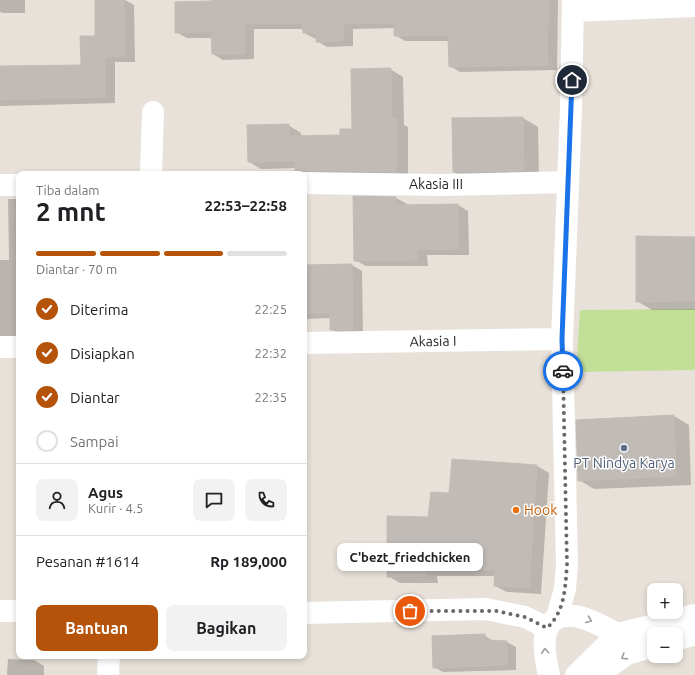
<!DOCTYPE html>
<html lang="id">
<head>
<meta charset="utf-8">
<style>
	:root { --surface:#fff; --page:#f2f2f2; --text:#202124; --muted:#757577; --line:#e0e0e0; --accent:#b45309 }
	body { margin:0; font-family:Ubuntu,sans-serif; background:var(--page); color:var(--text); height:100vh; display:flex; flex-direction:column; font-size:15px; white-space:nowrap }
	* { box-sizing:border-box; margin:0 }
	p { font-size:13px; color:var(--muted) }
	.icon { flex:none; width:22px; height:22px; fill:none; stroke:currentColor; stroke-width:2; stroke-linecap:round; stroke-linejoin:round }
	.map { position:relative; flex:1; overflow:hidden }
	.details { position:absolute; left:16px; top:171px; width:291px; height:488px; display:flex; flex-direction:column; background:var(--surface); border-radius:8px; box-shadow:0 2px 6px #0003 }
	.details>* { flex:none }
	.buttons { position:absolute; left:647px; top:583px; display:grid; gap:8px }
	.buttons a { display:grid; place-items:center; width:36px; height:36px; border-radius:8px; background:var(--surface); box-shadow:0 2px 6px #0003; font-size:20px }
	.pin { position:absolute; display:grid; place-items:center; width:34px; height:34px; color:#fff; margin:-17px; border:2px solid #fff; border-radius:50%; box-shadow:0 1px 4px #0007 }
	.courier { position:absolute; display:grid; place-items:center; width:40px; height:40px; margin:-20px; border:3px solid #1a73e8; border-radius:50%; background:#fff; color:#222; box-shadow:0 1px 5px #0007 }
	.bubble { position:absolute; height:28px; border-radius:8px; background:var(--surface); box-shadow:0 2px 6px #0003; font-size:13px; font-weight:600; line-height:28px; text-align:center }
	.headline em { font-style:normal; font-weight:600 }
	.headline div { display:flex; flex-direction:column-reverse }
	.headline { display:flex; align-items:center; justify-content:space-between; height:68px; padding:0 20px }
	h1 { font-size:26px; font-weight:600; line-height:30px }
	.bar { display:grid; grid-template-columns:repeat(4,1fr); gap:6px 4px; align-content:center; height:48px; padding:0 20px }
	.bar i { height:5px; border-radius:3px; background:var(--line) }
	.bar .on { background:var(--accent) }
	.bar p { grid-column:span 4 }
	.line { display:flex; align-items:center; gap:10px; padding:0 20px; border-top:1px solid var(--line) }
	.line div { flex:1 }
	.round { display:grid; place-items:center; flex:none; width:42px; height:42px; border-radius:8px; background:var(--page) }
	ol { padding:0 20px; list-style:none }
	li { display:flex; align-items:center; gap:12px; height:44px }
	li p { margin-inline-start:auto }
	li .icon { padding:4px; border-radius:50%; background:var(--accent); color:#fff; stroke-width:4 }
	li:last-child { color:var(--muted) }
	li i { width:22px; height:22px; border:2px solid var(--line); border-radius:50% }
	.primary-button { display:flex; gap:8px; margin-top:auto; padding:8px 20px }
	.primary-button a { flex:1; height:46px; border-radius:8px; background:var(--accent); color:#fff; font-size:16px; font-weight:600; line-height:46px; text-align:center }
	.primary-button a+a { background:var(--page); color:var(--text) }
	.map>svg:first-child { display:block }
</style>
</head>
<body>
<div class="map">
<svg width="695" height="675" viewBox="0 0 695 675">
	<rect width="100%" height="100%" fill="#e8e1d9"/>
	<!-- pitch -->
	<path fill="#c2df98" d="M695 309V370L576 372 580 310Z"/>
	<!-- shadow -->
	<path fill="#0003" d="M0 0H25V13H3L0 12Z
		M96 0H125L134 5 135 62H115V103L0 106V67L82 66 96 37Z
		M212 0H558L557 70 460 72 450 66 449 41H405L395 35V28L353 29V46L327 47 317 41V38H314L304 33 303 29H254V59L223 60 213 54 212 38H187L176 32 212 2Z
		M390 69 403 77 404 125 408 127V179L300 174 296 172V168L261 169 249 162 288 125 301 133V137L341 136 353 130Z
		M523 118 538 127 539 179 469 180 454 172Z
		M354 197 396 198 407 204V206L458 205 468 211 469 255H427L428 266H366L355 260Z
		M8 199H19V340L0 337V260H9Z
		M695 238V310H652L637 301Z
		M352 265 362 271 363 335H341L331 329V318L304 319V266Z
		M674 416 689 425 691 485 594 489 579 480Z
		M453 461 537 466 549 473 541 594 507 592 495 586V576H437L438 583H400L388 576 429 518 450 494Z
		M484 635 494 642H507L516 647V670L443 672 434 667Z
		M8 659 34 660 44 666V675H7Z"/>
	<!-- building -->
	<path fill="#c0bbb6" stroke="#c2bdb4" d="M95 0H124L125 56 105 57V97L0 100V66L81 65 80 36H95Z
		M211 0H549V26H547L548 65 449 67 448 35 394 36V23L343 24V41L316 42V33H303L302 23 244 24V54H212L211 32 175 33V2L211 1Z
		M391 68V119H396V172L304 170 295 172V161L248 162 247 125 289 124V136L340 135V129H352L351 69Z
		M523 117 524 171 453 172 452 118Z
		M353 196 396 197V205L458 204V249L417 250V260L354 261Z
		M636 236 695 237V301L636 302Z
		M352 264 353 330H330V313H304V265Z
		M674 415 676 476 578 481 576 420Z
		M452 459 537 465 529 588 494 586 495 570 425 569 426 576 387 577V516L428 517 431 492 449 493Z
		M485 634V640L507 641V665L433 668 432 636Z"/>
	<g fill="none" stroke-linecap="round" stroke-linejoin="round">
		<!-- minor -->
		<path stroke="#fff" stroke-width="22" d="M573 11 695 6
			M151 174 153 112
			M304 183 443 185 568 182
			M0 185H19
			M304 343 562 339
			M0 347H19
			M0 611H19
			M304 613 486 609 525 617 547 628
			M557 617 565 589 567 565 562 339 571 108 573 0
			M108 675 109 656
			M549 675C543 650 537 612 575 616 590 618 605 628 618 634"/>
		<!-- secondary -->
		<path stroke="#fff" stroke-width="22" d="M676 640 695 634
			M576 675 618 634 695 615
			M597 675 627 654 654 646"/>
	</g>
	<!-- one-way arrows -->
	<defs><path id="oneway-chevron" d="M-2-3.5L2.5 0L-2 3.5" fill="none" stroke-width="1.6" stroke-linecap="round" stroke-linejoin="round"/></defs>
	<g stroke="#9d9d9d">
		<use href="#oneway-chevron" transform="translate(589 620) rotate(22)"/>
		<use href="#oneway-chevron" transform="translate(545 651) rotate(-94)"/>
		<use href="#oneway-chevron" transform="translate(624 657) rotate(148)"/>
	</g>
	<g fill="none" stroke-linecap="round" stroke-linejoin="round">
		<!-- done -->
		<path stroke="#6a6765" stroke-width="4" stroke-dasharray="0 7.2" d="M410 611H496L525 617 547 628C565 611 565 589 567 565L563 371"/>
		<!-- route -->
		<path stroke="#1a73e8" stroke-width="5" d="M563 371 562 339 572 80"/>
	</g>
	<!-- markers -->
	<circle fill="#5c6f8a" stroke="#fff" stroke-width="1.5" cx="624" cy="448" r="4"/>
	<circle fill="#e8710a" stroke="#fff" stroke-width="1.5" cx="516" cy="510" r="4"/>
	<g text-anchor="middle" stroke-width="3" stroke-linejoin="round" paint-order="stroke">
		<!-- street labels -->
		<g font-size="14" fill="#262626" stroke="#fff">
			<text x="436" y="189">Akasia III</text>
			<text transform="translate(433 341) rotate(-1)" y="5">Akasia I</text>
		</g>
		<!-- service labels -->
		<g font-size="14" fill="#4e5e75" stroke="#fff">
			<text x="624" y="468">PT Nindya Karya</text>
		</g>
		<!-- food labels -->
		<g font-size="14" fill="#c56008" stroke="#fff" text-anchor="start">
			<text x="524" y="515">Hook</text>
		</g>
	</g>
</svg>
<div class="buttons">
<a>+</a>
<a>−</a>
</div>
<div class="pin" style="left:410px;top:611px;background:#ea580c"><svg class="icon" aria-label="bag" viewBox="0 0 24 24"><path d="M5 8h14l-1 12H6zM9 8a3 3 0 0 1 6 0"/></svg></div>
<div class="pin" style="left:572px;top:80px;background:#1f2937"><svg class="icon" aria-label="home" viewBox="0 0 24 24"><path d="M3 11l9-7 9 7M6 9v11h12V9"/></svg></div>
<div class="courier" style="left:563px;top:371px"><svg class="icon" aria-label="car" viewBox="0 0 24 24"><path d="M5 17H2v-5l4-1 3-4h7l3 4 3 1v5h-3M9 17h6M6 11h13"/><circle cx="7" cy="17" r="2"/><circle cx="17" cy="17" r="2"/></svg></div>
<div class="bubble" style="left:337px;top:543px;width:146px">C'bezt_friedchicken</div>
<section class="details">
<div class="headline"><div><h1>2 mnt</h1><p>Tiba dalam</p></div><em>22:53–22:58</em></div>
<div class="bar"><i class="on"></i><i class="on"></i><i class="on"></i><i></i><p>Diantar · 70 m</p></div>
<ol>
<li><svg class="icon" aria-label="check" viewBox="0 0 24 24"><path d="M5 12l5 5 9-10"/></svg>Diterima<p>22:25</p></li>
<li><svg class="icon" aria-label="check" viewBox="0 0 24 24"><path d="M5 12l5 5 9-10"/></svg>Disiapkan<p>22:32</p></li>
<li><svg class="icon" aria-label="check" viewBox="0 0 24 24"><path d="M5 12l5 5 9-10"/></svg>Diantar<p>22:35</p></li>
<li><i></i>Sampai</li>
</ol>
<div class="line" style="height:72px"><a class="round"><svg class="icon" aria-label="person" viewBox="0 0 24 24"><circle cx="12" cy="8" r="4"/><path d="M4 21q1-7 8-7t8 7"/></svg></a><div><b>Agus</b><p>Kurir · 4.5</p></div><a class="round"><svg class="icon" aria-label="chat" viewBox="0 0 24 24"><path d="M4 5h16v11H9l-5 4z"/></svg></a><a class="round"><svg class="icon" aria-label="phone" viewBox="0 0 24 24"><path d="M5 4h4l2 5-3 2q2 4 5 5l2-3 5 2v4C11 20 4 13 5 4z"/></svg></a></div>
<div class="line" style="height:52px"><div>Pesanan #1614</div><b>Rp 189,000</b></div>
<div class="primary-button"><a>Bantuan</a><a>Bagikan</a></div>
</section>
</div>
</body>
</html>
